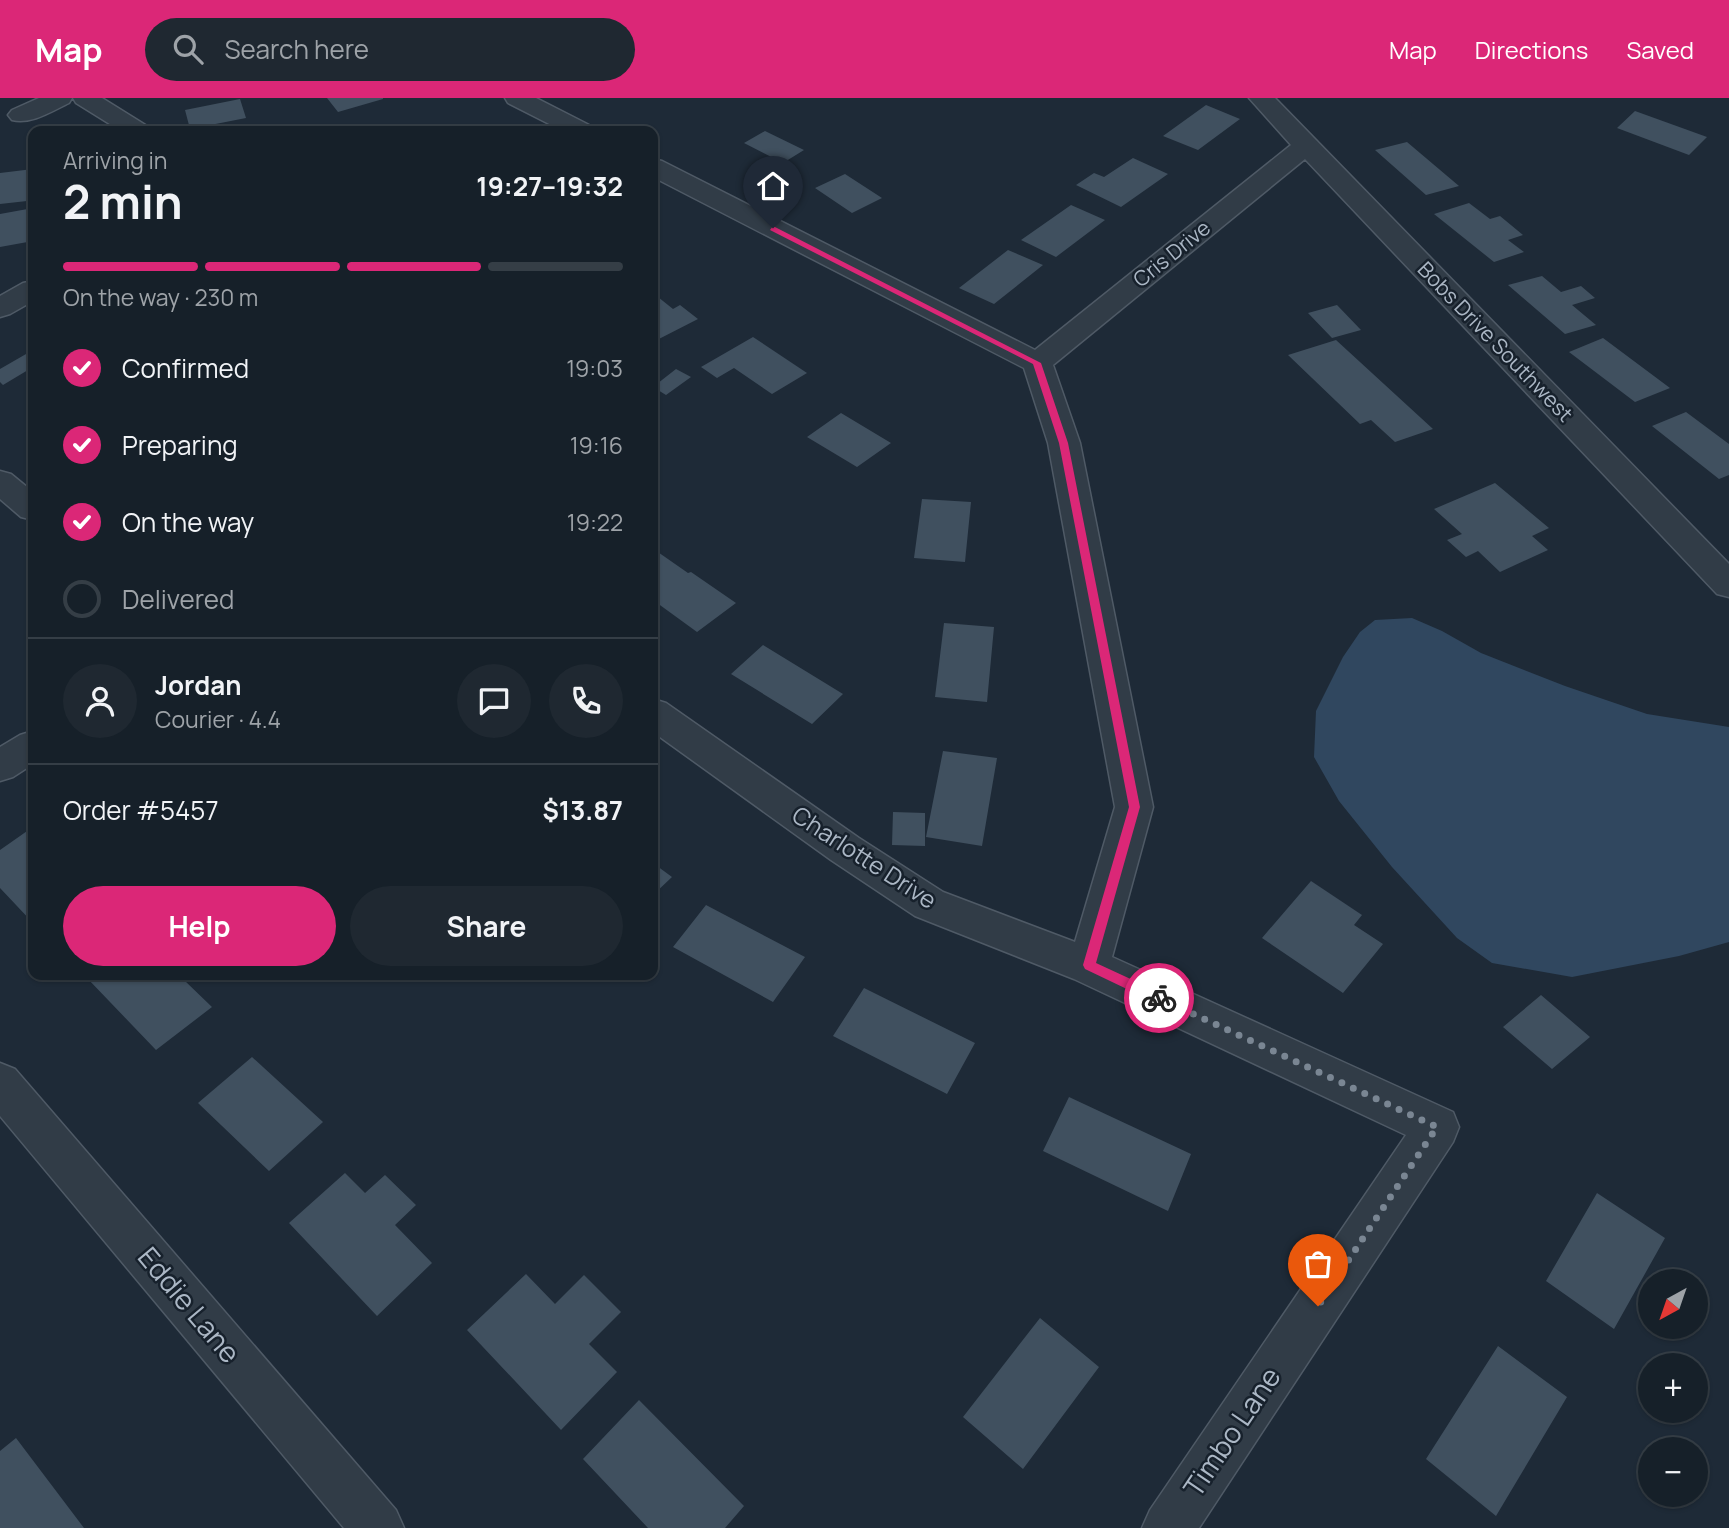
<!DOCTYPE html>
<html lang="en">
<head>
<meta charset="utf-8">
<style>
	:root { --surface:#162029; --page:#1f2831; --text:#f1f3f6; --muted:#9ea3a8; --line:#353e46; --accent:#db2777 }
	body { margin:0; font-family:Manrope,sans-serif; background:var(--page); color:var(--text); height:100vh; display:flex; flex-direction:column; font-size:26px; white-space:nowrap }
	* { box-sizing:border-box; margin:0 }
	p { font-size:23px; color:var(--muted) }
	.icon { flex:none; width:38px; height:38px; fill:none; stroke:currentColor; stroke-width:2; stroke-linecap:round; stroke-linejoin:round }
	.map { position:relative; flex:1; overflow:hidden }
	.details { position:absolute; left:28px; top:28px; width:630px; height:854px; display:flex; flex-direction:column; background:var(--surface); border-radius:14px; box-shadow:0 2px 5px #0004,0 0 0 2px var(--line) }
	.details>* { flex:none }
	.needle { width:46px; rotate:220deg }
	.tools { position:absolute; left:1638px; top:1171px; display:grid; gap:14px }
	.tools a { display:grid; place-items:center; width:70px; height:70px; border-radius:50%; background:var(--surface); box-shadow:0 2px 5px #0004,0 0 0 2px var(--line); font-size:35px }
	.pin { position:absolute; display:grid; place-items:center; width:60px; height:60px; color:#fff; margin:-72px -30px; border-radius:50% 50% 50% 0; rotate:-45deg; box-shadow:0 0 7px #0007 }
	.pin .icon { rotate:45deg }
	.courier { position:absolute; display:grid; place-items:center; width:70px; height:70px; margin:-35px; border:5px solid #db2777; border-radius:50%; background:#fff; color:#222; box-shadow:0 2px 9px #0007 }
	.headline em { font-style:normal; font-weight:700 }
	.headline div { display:flex; flex-direction:column-reverse }
	.headline { display:flex; align-items:center; justify-content:space-between; height:119px; padding:0 35px }
	h1 { font-size:46px; font-weight:700; line-height:52px }
	.bar { display:grid; grid-template-columns:repeat(4,1fr); gap:10px 7px; align-content:center; height:84px; padding:0 35px }
	.bar i { height:9px; border-radius:5px; background:var(--line) }
	.bar .selected { background:var(--accent) }
	.bar p { grid-column:span 4 }
	.line { display:flex; align-items:center; gap:18px; padding:0 35px; border-top:2px solid var(--line) }
	.line div { flex:1 }
	.round { display:grid; place-items:center; flex:none; width:74px; height:74px; border-radius:37px; background:var(--page) }
	ol { padding:0 35px; list-style:none }
	li { display:flex; align-items:center; gap:21px; height:77px }
	li p { margin-inline-start:auto }
	li .icon { padding:7px; border-radius:50%; background:var(--accent); color:#fff; stroke-width:4 }
	li:last-child { color:var(--muted) }
	li i { width:38px; height:38px; border:4px solid var(--line); border-radius:50% }
	.cta { display:flex; gap:14px; margin-top:auto; padding:14px 35px }
	.cta a { flex:1; height:80px; border-radius:42px; background:var(--accent); color:#fff; font-size:28px; font-weight:700; line-height:80px; text-align:center }
	.cta a+a { background:var(--page); color:var(--text) }
	header { display:flex; align-items:center; gap:42px; box-sizing:border-box; height:98px; padding:0 35px; background:var(--accent); color:#fff }
	header strong { font-size:33px }
	nav { display:flex; gap:38px; margin-inline-start:auto; font-size:24px }
	.search { width:490px; height:63px; background:var(--page); display:flex; align-items:center; gap:18px; box-sizing:border-box; padding:0 24px; border-radius:38px; color:var(--muted); font-size:26px }
	.map>svg:first-child { display:block }
</style>
</head>
<body>
<header>
<strong>Map</strong>
<div class="search"><svg class="icon" aria-label="search" viewBox="0 0 24 24"><circle cx="10" cy="10" r="6"/><path d="M15 15l6 6"/></svg>Search here</div>
<nav><a>Map</a><a>Directions</a><a>Saved</a></nav>
</header>
<div class="map">
<svg width="1729" height="1430" viewBox="0 0 1729 1430">
	<rect width="100%" height="100%" fill="#1e2a37"/>
	<!-- water -->
	<path fill="#30475f" d="M1412 520 1442 533 1481 555 1565 588 1647 616 1729 629V844L1679 858 1572 879 1492 865 1457 840 1392 769 1339 703 1314 659 1316 613 1343 559 1360 534 1375 522Z"/>
	<!-- building -->
	<path fill="#40505f" d="M327 0H383V1L338 14Z
		M240 1 246 20 190 31 185 12Z
		M1206 7 1240 21 1198 52 1163 38Z
		M1635 13 1707 39 1689 57 1617 30Z
		M765 33 804 52 783 65 744 45Z
		M1407 44 1459 88 1426 97 1375 52Z
		M1133 60 1168 76 1121 109 1076 87 1094 75 1104 79Z
		M33 71 27 103 0 106V75Z
		M845 76 882 100 852 115 815 90Z
		M1469 105 1490 121 1500 118 1523 137 1508 142 1524 154 1494 164 1434 116Z
		M1071 107 1105 122 1056 159 1021 142Z
		M33 110V143L0 149V116Z
		M1008 152 1043 167 994 206 959 190Z
		M1542 178 1561 194 1581 188 1595 200 1572 207 1596 227 1565 236 1508 187Z
		M653 195 673 211 680 207 698 221 653 244Z
		M1337 207 1361 232 1332 240 1308 215Z
		M753 239 807 275 772 296 734 270 717 280 701 269Z
		M1603 240 1670 290 1635 304 1569 254Z
		M1336 242 1433 331 1395 344 1371 322 1360 326 1288 257Z
		M33 252V269L3 287 0 284V271Z
		M676 271 691 279 666 297 653 289Z
		M1686 314 1729 346V377L1719 381 1652 328Z
		M841 315 891 345 857 369 807 339Z
		M1495 385 1549 430 1532 438 1548 452 1500 474 1478 453 1466 459 1447 442 1462 436 1434 411Z
		M922 401 971 404 965 464 914 460Z
		M655 452 688 475 691 474 736 505 697 534 653 502V454Z
		M944 525 994 529 987 604 935 599Z
		M763 547 843 596 812 626 731 576Z
		M943 653 997 660 982 748 926 739Z
		M893 714 925 715V748L892 747Z
		M30 731 33 734V825L0 790V752Z
		M653 765 672 779 653 797Z
		M1311 783 1362 817 1354 827 1383 846 1343 895 1262 840Z
		M706 807 805 859 773 904 673 849Z
		M92 877H193L185 883 212 909 156 952 87 880Z
		M864 890 975 945 947 996 833 938Z
		M1541 897 1590 939 1552 971 1503 929Z
		M252 959 323 1024 269 1073 198 1005Z
		M1069 999 1191 1056 1168 1113 1043 1053Z
		M345 1075 365 1095 385 1077 416 1107 395 1127 432 1165 377 1218 289 1125Z
		M1597 1095 1665 1140 1614 1231 1546 1183Z
		M526 1176 555 1206 584 1177 621 1214 589 1246 617 1274 561 1332 467 1232Z
		M1040 1220 1099 1269 1023 1371 963 1319Z
		M1498 1248 1567 1299 1496 1418 1426 1361Z
		M639 1302 744 1408 725 1430H648L583 1361Z
		M16 1340 84 1430H0V1353Z"/>
	<g fill="none" stroke-linecap="round" stroke-linejoin="round">
		<defs>
			<path id="minor" d="M39 0H72L69 5C52 13 31 27 12 22L8 17 12 12Z
				M73 0H102L147 28 151 33H121L76 5Z
				M505 0H536L591 28 595 33H563L508 5Z
				M1249 0H1275L1729 466V499L1717 496 1305 61 1053 267 1080 345 1153 709 1112 859 1453 1014 1459 1029 1453 1044 1199 1430H1142L1150 1412 1406 1037 1074 881 915 818 831 762 653 634V601L666 605 859 740 943 794 1075 844 1115 709 1048 345 1024 270 653 79V61L662 63 1035 252 1291 47Z
				M33 183V203L10 216 0 219V198L23 185Z
				M0 373 11 376 33 394V422L21 419 0 401Z
				M33 633V666L13 679 0 683V649L20 637Z
				M0 965 15 971 396 1412 404 1430H344L0 1018Z"/>
		</defs>
		<!-- minor casing -->
		<use href="#minor" stroke="#4f5a66" stroke-width="3"/>
		<!-- minor -->
		<use href="#minor" fill="#313c47" fill-rule="evenodd"/>
	</g>
	<!-- route -->
	<path fill="#db2777" d="M773 128 1041 265 1068 345 1140 709 1096 865 1163 896V904H1154L1085 871 1083 867 1129 709 1059 345 1033 266 770 132Z"/>
	<g fill="none" stroke-linecap="round" stroke-linejoin="round">
		<!-- done -->
		<path stroke="#7a8693" stroke-width="7" stroke-dasharray="0 12.6" d="M1159 900 1437 1029 1318 1208"/>
	</g>
	<g text-anchor="middle" stroke-width="5" stroke-linejoin="round" paint-order="stroke">
		<!-- far-street labels -->
		<g font-size="21" fill="#abb7c5" stroke="#17212c">
			<text transform="translate(1172 156) rotate(-39)" y="7">Cris Drive</text>
			<text transform="translate(1495 244) rotate(46)" y="7">Bobs Drive Southwest</text>
		</g>
		<!-- street labels -->
		<g font-size="24" fill="#abb7c5" stroke="#17212c">
			<text transform="translate(864 760) rotate(33)" y="8">Charlotte Drive</text>
		</g>
		<!-- near-street labels -->
		<g font-size="28" fill="#abb7c5" stroke="#17212c">
			<text transform="translate(189 1207) rotate(50)" y="10">Eddie Lane</text>
			<text transform="translate(1232 1334) rotate(-56)" y="10">Timbo Lane</text>
		</g>
	</g>
</svg>
<div class="tools">
<a><svg class="needle" viewBox="-14 -14 28 28"><path d="M0-13l5 13h-10z" fill="#e53935"/><path d="M0 13l5-13h-10z" fill="#9ea3a8"/></svg></a>
<a>+</a>
<a>−</a>
</div>
<div class="pin" style="left:1318px;top:1208px;background:#ea580c"><svg class="icon" aria-label="bag" viewBox="0 0 24 24"><path d="M5 8h14l-1 12H6zM9 8a3 3 0 0 1 6 0"/></svg></div>
<div class="pin" style="left:773px;top:130px;background:#1f2937"><svg class="icon" aria-label="home" viewBox="0 0 24 24"><path d="M3 11l9-7 9 7M6 9v11h12V9"/></svg></div>
<div class="courier" style="left:1159px;top:900px"><svg class="icon" aria-label="bike" viewBox="0 0 24 24"><circle cx="6" cy="16" r="4"/><circle cx="18" cy="16" r="4"/><path d="M6 16l4-8h5l3 8M10 8l3 8H6M13 5h3"/></svg></div>
<section class="details">
<div class="headline"><div><h1>2 min</h1><p>Arriving in</p></div><em>19:27–19:32</em></div>
<div class="bar"><i class="selected"></i><i class="selected"></i><i class="selected"></i><i></i><p>On the way · 230 m</p></div>
<ol>
<li><svg class="icon" aria-label="check" viewBox="0 0 24 24"><path d="M5 12l5 5 9-10"/></svg>Confirmed<p>19:03</p></li>
<li><svg class="icon" aria-label="check" viewBox="0 0 24 24"><path d="M5 12l5 5 9-10"/></svg>Preparing<p>19:16</p></li>
<li><svg class="icon" aria-label="check" viewBox="0 0 24 24"><path d="M5 12l5 5 9-10"/></svg>On the way<p>19:22</p></li>
<li><i></i>Delivered</li>
</ol>
<div class="line" style="height:126px"><a class="round"><svg class="icon" aria-label="person" viewBox="0 0 24 24"><circle cx="12" cy="8" r="4"/><path d="M4 21q1-7 8-7t8 7"/></svg></a><div><b>Jordan</b><p>Courier · 4.4</p></div><a class="round"><svg class="icon" aria-label="chat" viewBox="0 0 24 24"><path d="M4 5h16v11H9l-5 4z"/></svg></a><a class="round"><svg class="icon" aria-label="phone" viewBox="0 0 24 24"><path d="M5 4h4l2 5-3 2q2 4 5 5l2-3 5 2v4C11 20 4 13 5 4z"/></svg></a></div>
<div class="line" style="height:91px"><div>Order #5457</div><b>$13.87</b></div>
<div class="cta"><a>Help</a><a>Share</a></div>
</section>
</div>
</body>
</html>
